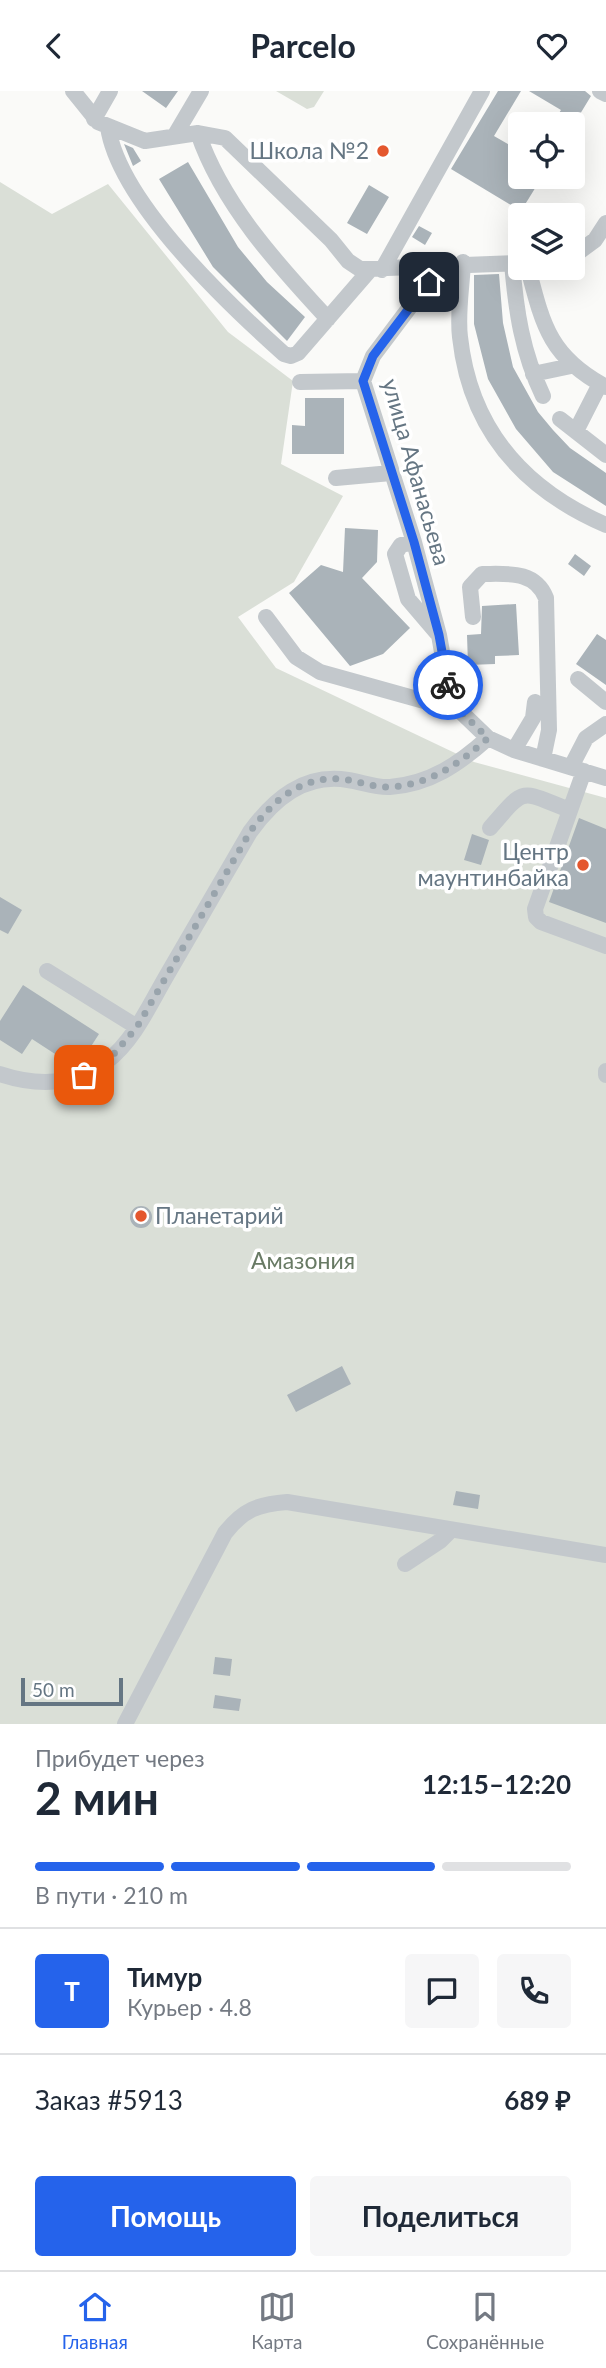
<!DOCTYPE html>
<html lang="ru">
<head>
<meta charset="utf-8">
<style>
	:root { --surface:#fff; --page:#f6f6f7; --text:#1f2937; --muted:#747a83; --line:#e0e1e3; --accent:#2563eb }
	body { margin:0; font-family:Lato,sans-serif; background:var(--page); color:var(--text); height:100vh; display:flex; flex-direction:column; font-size:26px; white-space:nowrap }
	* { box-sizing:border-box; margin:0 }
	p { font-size:23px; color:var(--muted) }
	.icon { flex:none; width:38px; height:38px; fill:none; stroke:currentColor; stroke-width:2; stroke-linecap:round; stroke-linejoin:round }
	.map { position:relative; height:1633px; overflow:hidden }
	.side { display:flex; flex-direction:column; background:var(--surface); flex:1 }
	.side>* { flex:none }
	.fabs { position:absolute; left:508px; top:21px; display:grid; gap:14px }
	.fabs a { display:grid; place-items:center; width:77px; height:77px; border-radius:7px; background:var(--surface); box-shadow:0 7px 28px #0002; font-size:35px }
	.scale { position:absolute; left:21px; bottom:18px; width:102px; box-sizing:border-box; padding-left:7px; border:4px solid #657683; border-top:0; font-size:19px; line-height:24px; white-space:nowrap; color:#657683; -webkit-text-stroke:5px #fff; paint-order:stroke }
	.pin { position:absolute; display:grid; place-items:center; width:60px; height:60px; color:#fff; margin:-30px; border-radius:14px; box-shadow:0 4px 10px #0006 }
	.courier { position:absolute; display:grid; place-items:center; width:70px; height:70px; margin:-35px; border:5px solid #2563eb; border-radius:50%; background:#fff; color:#222; box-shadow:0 2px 9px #0007 }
	.headline em { font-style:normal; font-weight:700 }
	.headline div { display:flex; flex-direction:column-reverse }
	.headline { display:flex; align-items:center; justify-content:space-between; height:119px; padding:0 35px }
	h1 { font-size:46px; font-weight:700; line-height:52px }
	.bar { display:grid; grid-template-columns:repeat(4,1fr); gap:10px 7px; align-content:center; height:84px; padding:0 35px }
	.bar i { height:9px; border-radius:5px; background:var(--line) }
	.bar .on { background:var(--accent) }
	.bar p { grid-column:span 4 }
	.line { display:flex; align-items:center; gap:18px; padding:0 35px; border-top:2px solid var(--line) }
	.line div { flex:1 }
	.round { display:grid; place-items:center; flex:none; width:74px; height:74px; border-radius:7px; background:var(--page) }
	.button { display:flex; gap:14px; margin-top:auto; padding:14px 35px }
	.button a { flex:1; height:80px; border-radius:7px; background:var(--accent); color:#fff; font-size:28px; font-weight:700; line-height:80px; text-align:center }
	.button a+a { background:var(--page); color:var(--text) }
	header { display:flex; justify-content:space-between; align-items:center; height:91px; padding:0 35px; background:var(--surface); font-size:32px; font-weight:700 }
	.dock { display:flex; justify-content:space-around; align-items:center; height:98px; border-top:2px solid var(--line); background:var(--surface); font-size:19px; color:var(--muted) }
	.dock a { display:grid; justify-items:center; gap:4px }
	.dock .on { color:var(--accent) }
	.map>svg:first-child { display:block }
</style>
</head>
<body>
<header><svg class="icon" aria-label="back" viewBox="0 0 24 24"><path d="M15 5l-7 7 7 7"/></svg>Parcelo<svg class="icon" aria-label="heart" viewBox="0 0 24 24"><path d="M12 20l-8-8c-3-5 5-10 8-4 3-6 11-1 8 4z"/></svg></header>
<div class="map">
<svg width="606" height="1633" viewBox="0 0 606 1633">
	<rect width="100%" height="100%" fill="#fafaf8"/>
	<!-- park -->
	<path fill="#dadfd7" d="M276 0H324L314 16 307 18Z
		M0 91 52 123 108 93 228 241 293 290 281 373 343 405 294 491 238 526 276 577 474 671 606 707V1633H0Z"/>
	<!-- building -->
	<path fill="#aab3b9" d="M142 0H178L166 17Z
		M498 0H521L494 45 520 60V86H542L521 120 451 78Z
		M529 0H585L591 5 574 33H552L561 19Z
		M124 53 133 57 141 70 133 75Z
		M188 71 238 156 267 191 305 226 287 250 213 176 159 88Z
		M369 94 389 106 367 143 347 132Z
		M419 135 432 142 425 154 412 146Z
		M499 183 503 232 513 276 538 321 553 339 570 357 606 382V415L553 381 516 338 488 288 474 233V184Z
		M305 307H344V363H292V334L305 335Z
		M345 437 378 439 377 471 362 487 410 537 383 563 350 575 289 502 321 474 343 481Z
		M575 463 591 475 584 485 568 473Z
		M516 513 519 564 495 565V573L468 574 467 544 481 543 482 515Z
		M597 543 606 549V594L576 573Z
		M579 727 606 738V832L549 811Z
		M472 743 489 749 481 774 464 769Z
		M0 806 22 819 8 843 0 839Z
		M23 894 99 943 79 974 75 976 32 948 22 963 0 949V930Z
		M130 1126a11 11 0 1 1 22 0a11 11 0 1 1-22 0Z
		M342 1275 351 1293 296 1321 287 1304Z
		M456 1400 480 1404 478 1418 453 1414Z
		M215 1566 232 1568 230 1585 213 1583Z
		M215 1604 241 1608 239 1620 213 1617Z"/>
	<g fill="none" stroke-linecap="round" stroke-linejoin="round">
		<!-- minor -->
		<path stroke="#c3c8cc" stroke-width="16" d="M73 0 98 31 145 50 198 42 225 47 331 149 348 170 360 178 520 172
			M600 0 606 3
			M94 28 110 0
			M108 36C119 111 228 213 284 263L291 265 298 262 369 180
			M198 42C222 113 278 174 328 228
			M175 44 201 0
			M572 166 595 149 606 132
			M463 171C462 196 457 222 460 246 470 338 523 398 606 434
			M443 172 373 265 363 290 414 451 439 544 449 601 460 620 488 647 514 659 606 687
			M512 172C516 220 522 261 543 305
			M528 177C543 235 550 266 606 296
			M382 179 482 0
			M533 283 571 275
			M300 291 363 290
			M560 328 606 364
			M576 340 600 293
			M336 387 391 382
			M414 451 401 454 395 463 408 508 437 542
			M266 526 296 566 320 581 460 620
			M473 526 470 496 482 483C507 483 535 479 546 507L549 639 543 668
			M578 588 606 611
			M514 659 533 627 535 611
			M571 676 586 647 606 633
			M584 680 535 818 536 826 541 831 606 855
			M490 737C527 694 519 700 570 719
			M47 880 137 936
			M606 980V984
			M0 983C36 995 75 995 106 971 134 950 150 913 167 884 195 836 223 788 250 741 274 708 304 682 348 689 362 691 376 697 390 696 430 693 459 673 488 647
			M405 1473 440 1450 451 1439
			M125 1633 225 1442C243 1419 258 1413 287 1411L606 1464"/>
	</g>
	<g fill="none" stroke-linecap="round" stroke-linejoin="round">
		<!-- done -->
		<path stroke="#99a4ac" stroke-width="7" stroke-dasharray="0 12.6" d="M84 984 107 971 137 936 250 741C274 708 304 682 348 689 362 691 376 697 390 696 431 693 459 673 488 647L460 620 448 594"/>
		<!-- route -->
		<path stroke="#2563eb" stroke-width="9" d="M429 191 373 265 363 290 414 451 439 544 448 594"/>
	</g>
	<!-- markers -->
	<g fill="#e4572e" stroke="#fff" stroke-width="2.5">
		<circle cx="383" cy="60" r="7"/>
		<circle cx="583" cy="774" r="7"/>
		<circle cx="141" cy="1125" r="7"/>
	</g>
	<g text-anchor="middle" stroke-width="7" stroke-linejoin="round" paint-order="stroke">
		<!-- poi labels -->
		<g font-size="23" fill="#657683" stroke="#fff" text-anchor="end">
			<text x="369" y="68">Школа №2</text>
			<text x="569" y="769">Центр<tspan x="569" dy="26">маунтинбайка</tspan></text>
			<text x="155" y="1133" text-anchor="start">Планетарий</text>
		</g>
		<!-- street labels -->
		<g font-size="23" fill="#657683" stroke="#fff">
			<text transform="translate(416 381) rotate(74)" y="8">улица Афанасьева</text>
		</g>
		<!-- park labels -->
		<g font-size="23" fill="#687a64" stroke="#fff">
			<text x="303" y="1178">Амазония</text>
		</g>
	</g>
</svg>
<div class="fabs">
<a><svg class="icon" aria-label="locate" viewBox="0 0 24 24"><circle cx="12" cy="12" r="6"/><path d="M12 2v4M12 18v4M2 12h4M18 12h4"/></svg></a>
<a><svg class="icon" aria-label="layers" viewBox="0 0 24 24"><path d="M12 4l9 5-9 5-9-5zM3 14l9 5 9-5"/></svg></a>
</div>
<div class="scale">50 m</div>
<div class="pin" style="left:84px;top:984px;background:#ea580c"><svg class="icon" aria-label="bag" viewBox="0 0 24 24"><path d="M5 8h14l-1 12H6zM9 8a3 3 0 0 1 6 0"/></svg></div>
<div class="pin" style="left:429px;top:191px;background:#1f2937"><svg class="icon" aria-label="home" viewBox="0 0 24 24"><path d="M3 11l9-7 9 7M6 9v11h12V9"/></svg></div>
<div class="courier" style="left:448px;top:594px"><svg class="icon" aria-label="bike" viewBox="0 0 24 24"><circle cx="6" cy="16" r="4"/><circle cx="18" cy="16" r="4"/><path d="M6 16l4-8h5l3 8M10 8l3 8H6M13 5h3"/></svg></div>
</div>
<section class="side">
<div class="headline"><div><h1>2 мин</h1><p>Прибудет через</p></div><em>12:15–12:20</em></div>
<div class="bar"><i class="on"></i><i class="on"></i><i class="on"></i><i></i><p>В пути · 210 m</p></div>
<div class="line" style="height:126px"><b class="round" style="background:var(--accent);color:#fff">Т</b><div><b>Тимур</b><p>Курьер · 4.8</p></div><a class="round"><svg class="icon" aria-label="chat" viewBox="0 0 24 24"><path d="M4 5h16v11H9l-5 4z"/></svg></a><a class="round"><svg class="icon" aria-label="phone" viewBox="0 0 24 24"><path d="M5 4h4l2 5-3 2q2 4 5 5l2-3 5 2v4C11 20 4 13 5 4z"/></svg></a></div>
<div class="line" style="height:91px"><div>Заказ #5913</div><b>689 ₽</b></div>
<div class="button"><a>Помощь</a><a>Поделиться</a></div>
</section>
<nav class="dock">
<a class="on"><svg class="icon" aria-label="home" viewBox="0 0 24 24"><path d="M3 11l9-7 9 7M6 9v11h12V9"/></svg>Главная</a>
<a><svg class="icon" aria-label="map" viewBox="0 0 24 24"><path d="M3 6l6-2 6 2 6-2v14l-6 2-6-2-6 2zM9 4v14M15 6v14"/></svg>Карта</a>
<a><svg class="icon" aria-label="saved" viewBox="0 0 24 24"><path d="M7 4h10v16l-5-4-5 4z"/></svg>Сохранённые</a>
</nav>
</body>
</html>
